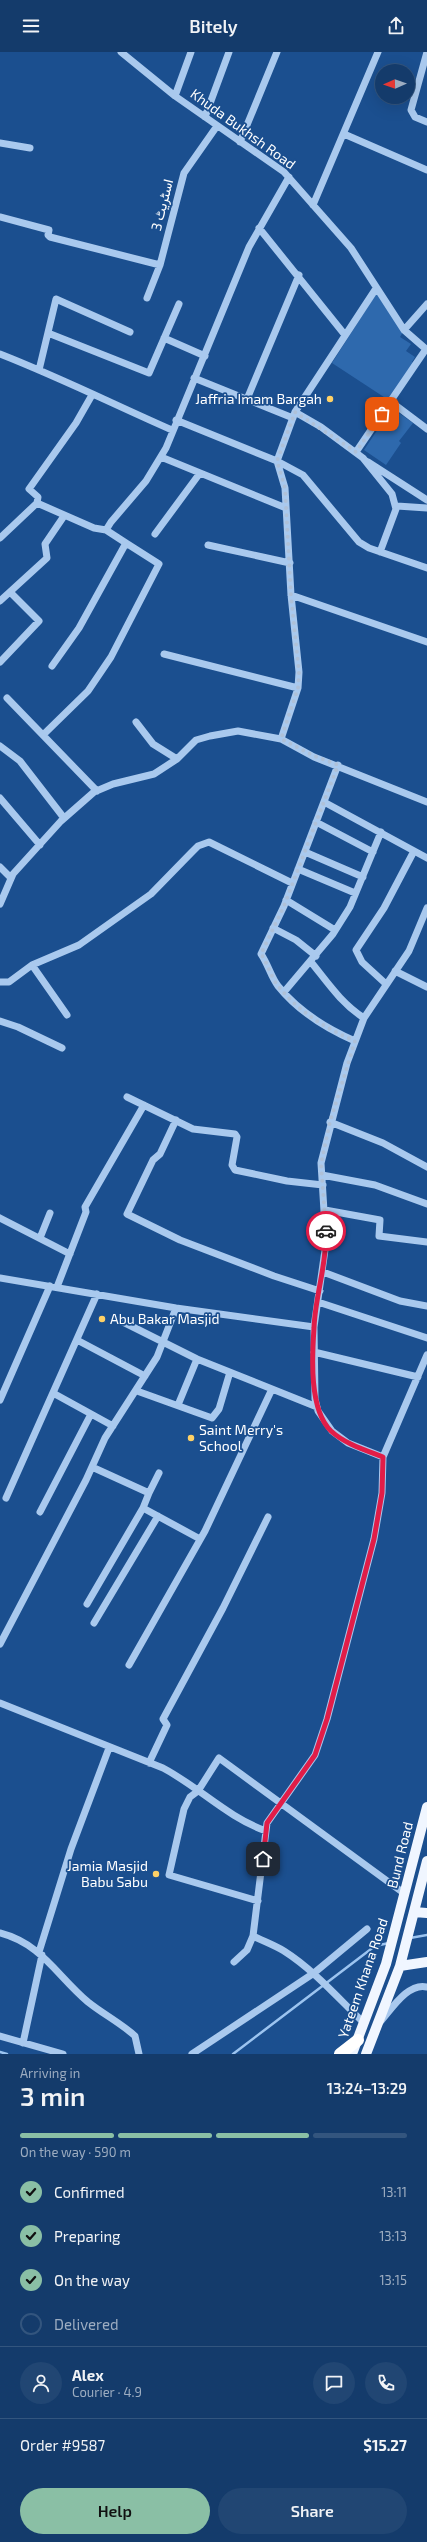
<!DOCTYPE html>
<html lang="en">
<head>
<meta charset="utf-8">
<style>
	:root { --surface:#143b6b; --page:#214673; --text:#f1f3f6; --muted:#9dadc1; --line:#33557e; --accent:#8abfa5 }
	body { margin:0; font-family:"Exo 2",Vazirmatn,sans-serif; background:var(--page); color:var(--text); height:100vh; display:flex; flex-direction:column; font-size:15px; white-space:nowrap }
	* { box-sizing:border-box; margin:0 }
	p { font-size:13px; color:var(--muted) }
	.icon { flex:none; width:22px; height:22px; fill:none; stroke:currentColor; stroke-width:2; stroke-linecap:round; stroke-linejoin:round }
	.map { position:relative; height:2002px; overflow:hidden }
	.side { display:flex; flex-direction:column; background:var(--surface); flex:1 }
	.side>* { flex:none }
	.needle { width:26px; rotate:268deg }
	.fabs { position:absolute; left:375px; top:12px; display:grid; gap:8px }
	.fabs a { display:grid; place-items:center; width:40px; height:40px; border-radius:50%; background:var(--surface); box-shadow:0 4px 16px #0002,0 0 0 1px var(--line); font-size:20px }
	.pin { position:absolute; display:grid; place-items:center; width:34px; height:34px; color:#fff; margin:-17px; border-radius:8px; box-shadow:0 2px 6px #0006 }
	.courier { position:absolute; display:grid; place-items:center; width:40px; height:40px; margin:-20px; border:3px solid #e11d48; border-radius:50%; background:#fff; color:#222; box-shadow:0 1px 5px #0007 }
	.headline em { font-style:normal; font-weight:600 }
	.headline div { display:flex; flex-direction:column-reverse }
	.headline { display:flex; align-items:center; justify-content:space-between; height:68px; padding:0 20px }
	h1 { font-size:26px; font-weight:600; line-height:30px }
	.bar { display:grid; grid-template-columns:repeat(4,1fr); gap:6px 4px; align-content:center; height:48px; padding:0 20px }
	.bar i { height:5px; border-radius:3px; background:var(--line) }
	.bar .on { background:var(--accent) }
	.bar p { grid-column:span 4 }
	.line { display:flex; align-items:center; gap:10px; padding:0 20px; border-top:1px solid var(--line) }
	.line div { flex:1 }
	.round { display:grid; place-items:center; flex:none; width:42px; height:42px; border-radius:21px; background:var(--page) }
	ol { padding:0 20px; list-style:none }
	li { display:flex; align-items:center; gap:12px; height:44px }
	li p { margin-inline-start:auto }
	li .icon { padding:4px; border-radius:50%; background:var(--accent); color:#111; stroke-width:4 }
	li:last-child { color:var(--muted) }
	li i { width:22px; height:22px; border:2px solid var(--line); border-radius:50% }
	.button { display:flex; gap:8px; margin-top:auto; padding:8px 20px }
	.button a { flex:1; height:46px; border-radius:24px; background:var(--accent); color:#111; font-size:16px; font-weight:600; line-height:46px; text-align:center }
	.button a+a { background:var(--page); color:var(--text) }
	header { display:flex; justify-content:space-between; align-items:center; height:52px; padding:0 20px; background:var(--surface); font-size:18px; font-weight:600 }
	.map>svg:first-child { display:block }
</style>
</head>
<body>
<header><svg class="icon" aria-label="menu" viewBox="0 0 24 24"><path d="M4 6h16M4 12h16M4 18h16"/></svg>Bitely<svg class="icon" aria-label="share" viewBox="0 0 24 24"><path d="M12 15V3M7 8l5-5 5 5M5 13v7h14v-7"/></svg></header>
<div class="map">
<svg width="427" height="2002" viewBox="0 0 427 2002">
	<rect width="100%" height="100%" fill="#1b4f8f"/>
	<!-- green -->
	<path fill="#2e69ad" d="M378 239 404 278 400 285 411 292 406 299 415 305 412 310 415 312 390 349 332 311Z
		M392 356 413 371 399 389 401 391 386 413 364 398Z"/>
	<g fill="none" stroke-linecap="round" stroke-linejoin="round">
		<!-- stream -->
		<path stroke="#9cc4f0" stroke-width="2.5" d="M410 1886 427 1883
			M0 2000 7 2002
			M233 2002 375 1894 389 1891"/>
		<!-- minor -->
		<path stroke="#a9c9ee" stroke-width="7" d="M121 0 175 44 284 120 351 196 404 278 427 298
			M427 0 411 58 415 65 427 70
			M175 44 191 0
			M205 65 229 0
			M344 82 427 118
			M240 90 277 0
			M0 91 30 96
			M313 153 378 0
			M0 165 49 178 48 183 50 185 160 213
			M259 176 345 283
			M147 246 160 213 184 121 217 74
			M404 278 427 252
			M48 281 149 321 179 252
			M164 286 205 304
			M0 302C59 325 115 353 172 378
			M39 318 56 247 130 280
			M194 326 293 366
			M247 347 299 223
			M390 349 427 377
			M295 360 321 375 363 406 392 442 396 457 380 500
			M176 368 277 409 303 423 359 490 369 496 427 516
			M356 400 426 297
			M161 405 286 456
			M368 410 427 448
			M37 451 94 476 106 478 126 491 79 576 52 614
			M397 454 427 456
			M106 478 111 470 146 429 166 396 249 195 289 125
			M155 482 200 421
			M0 486 37 451 38 445 29 437 76 371 92 343
			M208 493 290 511
			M291 543 427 590
			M0 549 47 506 45 492 64 464
			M164 602 298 636
			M0 610 39 569 11 541
			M7 646 97 739
			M136 670 153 692 177 707
			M43 683 88 639 111 605 159 512 126 491
			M281 687 298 636 299 620 291 543 285 436 277 409 295 360 375 238
			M0 694 20 709 64 766
			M338 713 284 854 261 902C268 912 271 925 278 934 299 960 325 976 355 989
			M0 746 40 793
			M324 750 427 806
			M316 770 373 800
			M305 800 363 825
			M0 815 11 826
			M298 817 355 841
			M286 848 335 878
			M0 852 13 822 61 769 94 740 113 732 154 722 177 707 196 688 210 684 238 679 281 687 314 705 427 750
			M273 876 296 888 316 904
			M311 910C328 931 341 951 364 966
			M32 913 67 963
			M395 919 427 935
			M0 930H9L32 913 79 893 151 842 191 801 198 794 209 790 292 831
			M386 932 362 910 356 898 384 856 414 799
			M284 940 333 882 350 855 381 780
			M0 969 18 975 62 996
			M127 1045 193 1077 235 1082 237 1085 232 1113 235 1118 287 1129 323 1133
			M176 1068 160 1102 153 1108 127 1162 180 1188 274 1224 320 1239
			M330 1070 383 1091 427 1115
			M322 1123 375 1133 427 1152
			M325 1158 380 1168 379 1184 427 1190
			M0 1166 70 1202
			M40 1186 50 1161
			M323 1220 400 1249 427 1254
			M0 1226 176 1256 314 1275
			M57 1235 86 1160 85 1155 144 1053
			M318 1250 427 1286
			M119 1268 197 1307 317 1355
			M77 1288 145 1324
			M314 1300 418 1325
			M137 1339 212 1366 219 1357 230 1320
			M53 1341 113 1374
			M0 1348 50 1234
			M178 1353 197 1307
			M383 1405 348 1391 332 1379 318 1359 315 1347 314 1275 326 1191 321 1111 347 1011 364 966 409 899 427 856
			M92 1415 149 1441 143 1456 200 1487
			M149 1441 159 1421
			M6 1446 97 1242
			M40 1460 91 1362
			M87 1552 143 1456
			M94 1571 158 1464
			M0 1592 86 1428 105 1386 157 1305 176 1256
			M129 1613 205 1479 272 1337
			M0 1651 163 1716C199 1735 227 1765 266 1779
			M149 1711 167 1673 163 1667 223 1556 268 1465
			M258 1849 169 1823 184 1757 190 1745 198 1739 219 1706 405 1842
			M0 1881C42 1892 57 1924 88 1950 103 1962 122 1972 135 1984L139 2002
			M253 1884C263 1889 274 1893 284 1899 314 1918 339 1947 364 1971
			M39 1900 71 1797 109 1696
			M234 1910 247 1898 253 1884 267 1771 315 1703 327 1667 374 1487 382 1441 383 1405 427 1303
			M380 1970C391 1958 408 1930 427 1935
			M0 1984 63 2002
			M23 1991 42 1903
			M192 2002 314 1921 367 1877"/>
		<!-- major -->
		<path stroke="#f0f6ff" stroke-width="10" d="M414 1860 427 1861
			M400 1914 427 1910
			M352 2002 386 1912 427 1755
			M366 2002 400 1914 427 1809"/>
		<!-- highway -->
		<path stroke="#fff" stroke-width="12" d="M340 2002 358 1988"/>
	</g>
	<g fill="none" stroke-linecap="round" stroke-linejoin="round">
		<!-- done -->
		<path stroke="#afc1d8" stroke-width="4" stroke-dasharray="0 7.2" d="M326 1179 321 1112 330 1070 355 989C325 976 299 960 278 934 271 925 268 912 261 902L284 854 338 713 314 704 281 687 298 636 299 620 291 544 285 436 277 409 295 360 356 400 382 362"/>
		<!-- route -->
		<path stroke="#e11d48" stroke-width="5" d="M263 1807 267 1771 315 1703 327 1667 374 1487 382 1441 383 1405C365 1398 345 1392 331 1379 309 1358 312 1305 314 1276 315 1244 327 1213 326 1179"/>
	</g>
	<!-- markers -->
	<g fill="#ffd166" stroke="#1b4f8f" stroke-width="1.5">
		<circle cx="330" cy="347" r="4"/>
		<circle cx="102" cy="1267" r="4"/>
		<circle cx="191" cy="1386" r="4"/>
		<circle cx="156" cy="1822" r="4"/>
	</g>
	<g text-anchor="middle" stroke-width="3.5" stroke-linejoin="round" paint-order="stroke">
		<!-- street labels -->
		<g font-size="14" fill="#fff" stroke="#1b4f8f">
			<text transform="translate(243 77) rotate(36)" y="5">Khuda Bukhsh Road</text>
			<text transform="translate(162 153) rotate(-76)" y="5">اسٹریٹ 3</text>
			<text transform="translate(400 1803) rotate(-76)" y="5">Bund Road</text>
			<text transform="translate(363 1926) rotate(-71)" y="5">Yateem Khana Road</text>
		</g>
		<!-- poi labels -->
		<g font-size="14" fill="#fff" stroke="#1b4f8f" text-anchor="end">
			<text x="322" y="352">Jaffria Imam Bargah</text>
			<text x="110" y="1272" text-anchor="start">Abu Bakar Masjid</text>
			<text x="199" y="1383" text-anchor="start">Saint Merry's<tspan x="199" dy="16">School</tspan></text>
			<text x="148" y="1819">Jamia Masjid<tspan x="148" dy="16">Babu Sabu</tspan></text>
		</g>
	</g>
</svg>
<div class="fabs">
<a><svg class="needle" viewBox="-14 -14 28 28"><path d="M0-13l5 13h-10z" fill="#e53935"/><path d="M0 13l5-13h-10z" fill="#9dadc1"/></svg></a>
</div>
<div class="pin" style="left:382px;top:362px;background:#ea580c"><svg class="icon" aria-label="bag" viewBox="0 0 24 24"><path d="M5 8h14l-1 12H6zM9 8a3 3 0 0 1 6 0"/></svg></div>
<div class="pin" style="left:263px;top:1807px;background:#1f2937"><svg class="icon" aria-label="home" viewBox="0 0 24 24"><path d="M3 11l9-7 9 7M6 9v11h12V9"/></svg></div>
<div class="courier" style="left:326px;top:1179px"><svg class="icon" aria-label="car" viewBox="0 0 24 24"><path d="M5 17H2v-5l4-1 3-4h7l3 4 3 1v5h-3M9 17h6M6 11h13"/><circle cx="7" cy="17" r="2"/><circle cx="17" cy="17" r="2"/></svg></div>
</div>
<section class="side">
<div class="headline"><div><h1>3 min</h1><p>Arriving in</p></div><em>13:24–13:29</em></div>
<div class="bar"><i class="on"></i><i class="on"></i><i class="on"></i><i></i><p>On the way · 590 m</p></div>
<ol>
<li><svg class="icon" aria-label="check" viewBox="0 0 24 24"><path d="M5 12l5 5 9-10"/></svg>Confirmed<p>13:11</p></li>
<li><svg class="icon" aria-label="check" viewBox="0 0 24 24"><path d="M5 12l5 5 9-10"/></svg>Preparing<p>13:13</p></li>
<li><svg class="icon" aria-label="check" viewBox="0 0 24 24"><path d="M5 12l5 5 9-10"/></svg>On the way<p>13:15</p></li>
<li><i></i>Delivered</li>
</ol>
<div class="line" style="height:72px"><a class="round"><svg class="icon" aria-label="person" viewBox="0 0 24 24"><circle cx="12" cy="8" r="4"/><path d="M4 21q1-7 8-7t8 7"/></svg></a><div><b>Alex</b><p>Courier · 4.9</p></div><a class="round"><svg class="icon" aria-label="chat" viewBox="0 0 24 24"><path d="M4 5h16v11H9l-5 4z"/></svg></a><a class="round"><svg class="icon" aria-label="phone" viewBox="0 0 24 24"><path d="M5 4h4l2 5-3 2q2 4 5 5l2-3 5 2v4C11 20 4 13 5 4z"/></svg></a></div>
<div class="line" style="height:52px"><div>Order #9587</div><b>$15.27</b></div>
<div class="button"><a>Help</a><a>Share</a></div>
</section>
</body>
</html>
